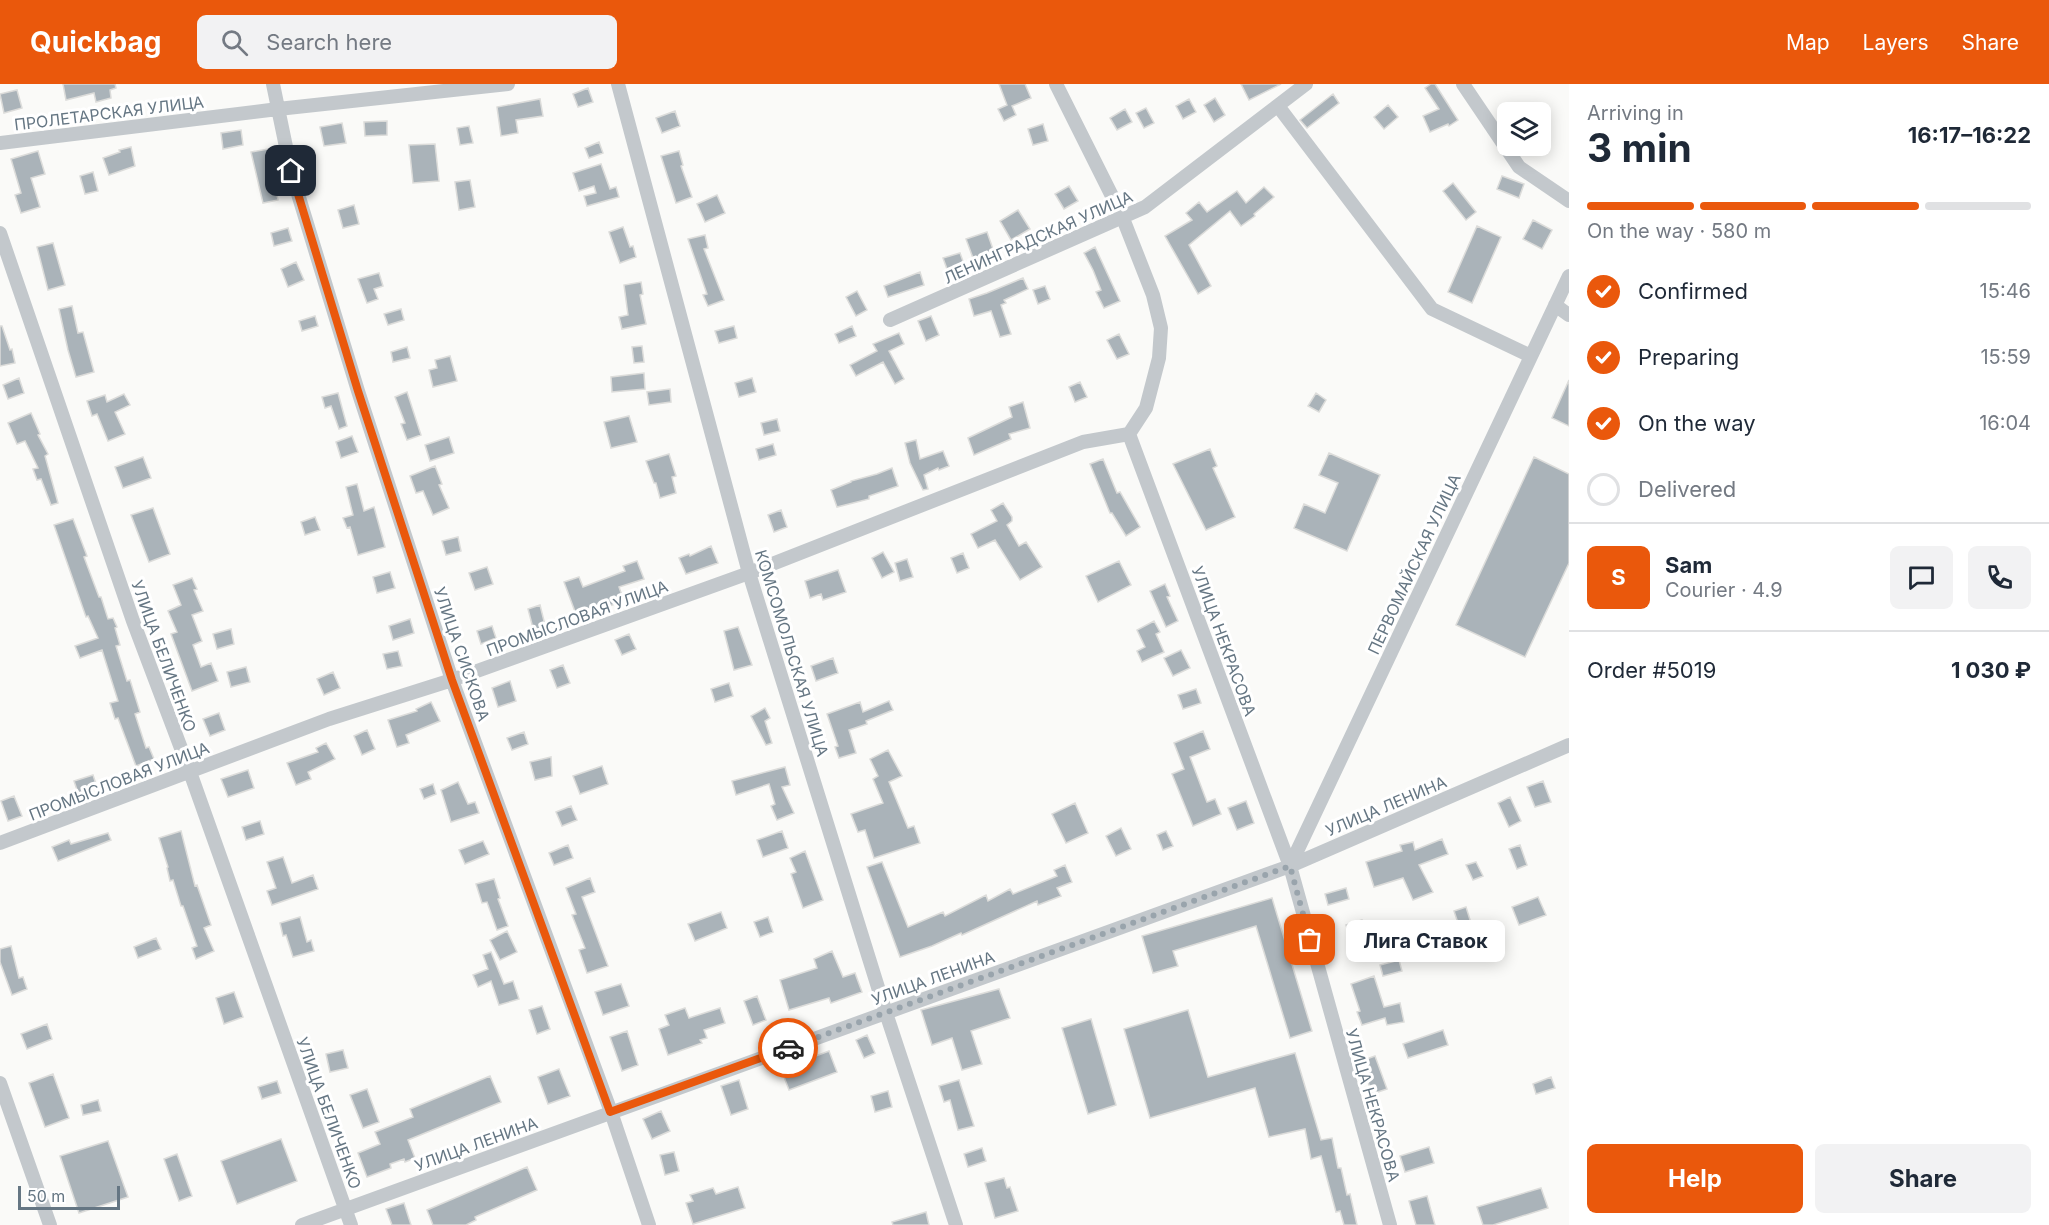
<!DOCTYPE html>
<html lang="en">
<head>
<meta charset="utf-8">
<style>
	:root { --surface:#fff; --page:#f2f2f3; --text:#1f2937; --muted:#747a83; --line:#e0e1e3; --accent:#ea580c }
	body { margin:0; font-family:Inter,sans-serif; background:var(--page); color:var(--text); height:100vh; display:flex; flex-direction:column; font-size:22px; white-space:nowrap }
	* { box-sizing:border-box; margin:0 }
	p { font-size:20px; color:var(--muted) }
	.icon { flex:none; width:33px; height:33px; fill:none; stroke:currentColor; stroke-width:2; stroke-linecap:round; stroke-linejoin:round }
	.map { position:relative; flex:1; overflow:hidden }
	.drawer { display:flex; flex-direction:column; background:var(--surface); width:480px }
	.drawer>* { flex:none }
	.controls { position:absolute; left:1497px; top:18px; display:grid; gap:12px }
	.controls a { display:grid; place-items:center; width:54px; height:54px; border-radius:9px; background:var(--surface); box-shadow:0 3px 15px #0003; font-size:30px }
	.scale { position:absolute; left:18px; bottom:15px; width:102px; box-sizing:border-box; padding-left:6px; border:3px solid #657683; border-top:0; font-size:16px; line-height:21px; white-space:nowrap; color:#657683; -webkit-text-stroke:4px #fff; paint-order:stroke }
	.pin { position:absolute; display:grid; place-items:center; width:51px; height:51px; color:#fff; margin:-26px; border-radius:12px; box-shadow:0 3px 9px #0006 }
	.courier { position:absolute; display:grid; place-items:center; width:60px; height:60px; margin:-30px; border:4px solid #ea580c; border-radius:50%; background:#fff; color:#222; box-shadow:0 2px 8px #0007 }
	.bubble { position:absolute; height:42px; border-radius:9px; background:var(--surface); box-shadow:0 3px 15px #0003; font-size:20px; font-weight:700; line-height:42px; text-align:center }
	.overview em { font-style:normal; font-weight:700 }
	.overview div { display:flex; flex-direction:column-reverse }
	.overview { display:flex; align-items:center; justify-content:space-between; height:102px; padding:0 18px }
	h1 { font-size:39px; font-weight:700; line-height:45px }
	.bar { display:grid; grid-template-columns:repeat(4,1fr); gap:9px 6px; align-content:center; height:72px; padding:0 18px }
	.bar i { height:8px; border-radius:4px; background:var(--line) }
	.bar .on { background:var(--accent) }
	.bar p { grid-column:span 4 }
	.line { display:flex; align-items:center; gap:15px; padding:0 18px; border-top:2px solid var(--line) }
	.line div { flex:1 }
	.round { display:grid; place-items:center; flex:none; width:63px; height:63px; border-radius:9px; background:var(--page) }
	ol { padding:0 18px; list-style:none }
	li { display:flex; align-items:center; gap:18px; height:66px }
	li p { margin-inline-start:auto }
	li .icon { padding:6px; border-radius:50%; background:var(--accent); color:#fff; stroke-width:4 }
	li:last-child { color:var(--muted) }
	li i { width:33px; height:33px; border:3px solid var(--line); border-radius:50% }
	.cta { display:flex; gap:12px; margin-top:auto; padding:12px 18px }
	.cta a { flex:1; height:69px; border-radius:9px; background:var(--accent); color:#fff; font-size:24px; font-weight:700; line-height:69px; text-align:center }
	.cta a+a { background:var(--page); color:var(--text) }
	header { display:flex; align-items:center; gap:36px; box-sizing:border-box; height:84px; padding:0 30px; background:var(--accent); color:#fff }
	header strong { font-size:28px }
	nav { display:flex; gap:33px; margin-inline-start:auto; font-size:21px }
	.search { width:420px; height:54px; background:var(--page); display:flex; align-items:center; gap:15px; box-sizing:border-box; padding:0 21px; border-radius:9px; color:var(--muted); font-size:22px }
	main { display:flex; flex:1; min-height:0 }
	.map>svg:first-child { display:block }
</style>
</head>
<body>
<header>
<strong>Quickbag</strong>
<div class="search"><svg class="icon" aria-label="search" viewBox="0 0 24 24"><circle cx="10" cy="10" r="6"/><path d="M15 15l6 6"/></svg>Search here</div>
<nav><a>Map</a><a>Layers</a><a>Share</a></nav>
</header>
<main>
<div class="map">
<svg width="1569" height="1141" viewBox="0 0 1569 1141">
	<rect width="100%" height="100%" fill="#fafaf8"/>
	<!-- building -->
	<path fill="#aab3b9" stroke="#dcdcda" stroke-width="1.5" d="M63 0H115L116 4 110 6 111 14 96 18 94 9 66 16Z
		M999 0H1025L1031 14 1012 22 1016 31 1004 37 998 25 1007 21Z
		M1241 0H1281L1249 16Z
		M1431 0H1435L1458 36 1449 42 1448 40 1430 48 1423 32 1439 25 1425 4Z
		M588 4 593 18 578 23 573 10Z
		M17 6 22 24 4 29 0 10Z
		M1333 10 1339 19 1307 44 1300 36Z
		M1215 14 1225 31 1214 38 1204 21Z
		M540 15 543 32 516 36 518 49 501 52 497 23Z
		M1189 15 1196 28 1183 35 1176 22Z
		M1388 21 1398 33 1384 45 1374 33Z
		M1146 24 1154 39 1144 44 1136 29Z
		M1125 25 1132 38 1117 46 1110 34Z
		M675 27 680 42 662 49 656 34Z
		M387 37V51L365 52 364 38Z
		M342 39 346 59 324 62 320 43Z
		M1043 40 1048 57 1033 61 1028 45Z
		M469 42 473 59 460 61 457 44Z
		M241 46 243 61 223 65 221 49Z
		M599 58 603 69 589 74 585 64Z
		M435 60 439 97 413 99 409 61Z
		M131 63 135 82 109 91 103 74 120 68 119 66Z
		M268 65 278 116 263 119 251 68Z
		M38 67 45 90 31 94 40 123 21 129 15 111 21 109 11 75Z
		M679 67 683 81 681 82 692 113 676 119 661 72Z
		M601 80 610 105 616 103 619 113 587 122 584 112 596 109 594 102 579 107 573 89Z
		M93 88 98 107 85 110 80 92Z
		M1502 92 1524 100 1519 114 1497 105Z
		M470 96 475 123 459 126 455 98Z
		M1453 99 1476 128 1466 136 1443 107Z
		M1069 102 1078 117 1064 125 1055 110Z
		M1264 103 1274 113 1254 130 1255 132 1241 142 1230 127 1189 161 1211 202 1198 210 1165 152 1192 136 1186 129 1199 118 1207 128 1237 107 1246 119Z
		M717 111 725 129 705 138 697 120Z
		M354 121 359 140 343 144 338 126Z
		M1018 126 1030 145 1011 156 1000 137Z
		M1533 136 1552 146 1542 165 1523 155Z
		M1477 142 1501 153 1472 219 1448 208Z
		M623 143 630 163 633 162 636 173 620 179 609 148Z
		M288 144 292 157 274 162 271 149Z
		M987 148 994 168 973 174 966 155Z
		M705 151 708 164 704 165 724 216 708 222 703 211 707 210 688 155Z
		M53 159 65 201 48 206 37 163Z
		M1095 163 1120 217 1104 224 1096 208 1101 206 1093 186 1084 169Z
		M960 169 964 180 947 185 943 174Z
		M296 178 304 196 288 203 281 185Z
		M920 188 924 201 888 213 884 202Z
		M379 189 383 202 374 205 378 215 367 219 358 195Z
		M1023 194 1028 205 1004 216 1006 219 1001 221 1011 250 1000 253 991 227 974 232 969 215 987 209Z
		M641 198 643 210 640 211 646 240 622 245 619 233 628 231 624 201Z
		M1045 202 1050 215 1038 220 1033 206Z
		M857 207 867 226 856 232 846 213Z
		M72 222 78 249 83 248 94 288 76 293 68 266 59 225Z
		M401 225 404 236 388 241 384 230Z
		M315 232 318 242 302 247 299 237Z
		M931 232 939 251 926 257 918 237Z
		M0 242H2L10 266 12 265 15 279 0 282Z
		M734 242 737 254 719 259 715 247Z
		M852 242 856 252 839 259 835 250Z
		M899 249 904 260 889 267 904 295 895 300 883 278 856 292 850 281 877 267 873 260Z
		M1119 250 1129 270 1117 275 1107 256Z
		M642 262 644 278 634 279 632 263Z
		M407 263 410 274 393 278 391 268Z
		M450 272 457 297 433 303 429 286 437 284 435 276Z
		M644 289 645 305 612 308 611 293Z
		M19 294 24 309 8 315 3 301Z
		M752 294 756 308 739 313 735 299Z
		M1569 296V342L1552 334Z
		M1080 298 1087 313 1075 318 1069 303Z
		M670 305 671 318 649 321 647 308Z
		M407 308 421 351 407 356 401 340 405 339 395 313Z
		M338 309 347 342 339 345 331 322 325 324 322 313Z
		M1316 309 1326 316 1319 328 1308 322Z
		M124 310 130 321 115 328 125 350 108 357 97 330 92 332 87 317 105 311 107 318Z
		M1023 318 1030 344 1009 350 1011 355 974 371 968 354 1012 333 1009 323Z
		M31 329 40 350 38 351 48 370 45 372 58 419 51 421 41 395 37 396 33 385 38 384 25 357 17 360 8 339Z
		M629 332 637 358 611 364 604 338Z
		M777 335 780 347 764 351 761 339Z
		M352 352 358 368 341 374 336 358Z
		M449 353 454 369 430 377 425 361Z
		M916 356 920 375 943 367 949 382 939 386 938 384 924 391 928 405 923 406 910 379 905 359Z
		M773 360 776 371 759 376 756 365Z
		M1210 365 1217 382 1213 384 1235 433 1206 446 1173 380Z
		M1329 369 1380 391 1347 467 1294 444 1304 420 1325 429 1338 399 1319 391Z
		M669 370 676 392 672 393 676 409 660 414 656 399H654L646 377Z
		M143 373 151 394 123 404 115 383Z
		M1534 373 1569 390V479L1525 573 1456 541Z
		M1103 375 1117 409 1120 408 1140 443 1126 452 1112 429H1110L1090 380Z
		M435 382 442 400 439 401 449 424 433 431 423 407 416 409 410 392Z
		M892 384 898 402 869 412V415L837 423 831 406 851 398V397L877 390Z
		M357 400 364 427 374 423 385 463 358 471 350 443 347 444 343 434 353 431 346 403Z
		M1003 419 1012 433V437L1007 441 1019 462 1026 458 1042 483 1020 496 995 456 978 464 971 450 997 437 991 426Z
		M153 424 170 470 149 478 131 431Z
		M781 426 787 443 774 448 768 431Z
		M315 433 320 446 305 451 301 438Z
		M73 435 87 472 84 473 99 513H101L108 535 113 534 117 543 115 544 120 561 116 562 127 597 130 596 140 628 135 630 146 664 149 663 154 675 136 682 118 634 115 635 110 619 118 617 102 566 80 574 75 562 98 554 88 532 86 533 54 441Z
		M458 453 461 467 446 471 442 457Z
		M711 462 718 479 686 490 679 474 689 470 690 472Z
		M883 468 894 488 882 494 872 474Z
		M963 469 969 484 957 489 951 474Z
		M907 475 913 493 900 497 895 479Z
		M637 477 644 495 619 503 624 517 577 533 564 498 579 493 583 503 625 487 623 482Z
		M1119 477 1131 501 1098 518 1086 492Z
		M487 483 493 500 475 506 469 489Z
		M838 486 846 508 823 516 821 510 810 514 805 497Z
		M390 488 395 504 377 509 373 493Z
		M192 494 197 505 194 506 203 527 192 531 202 557 193 561 201 583 211 579 218 597 192 607 171 550 177 548 168 527 181 521 173 501Z
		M1165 500 1170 512 1167 513 1178 537 1166 543 1150 507Z
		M540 521 546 545 534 548 528 525Z
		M410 535 414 549 393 556 389 542Z
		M1154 537 1160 548 1156 550 1164 568 1142 578 1137 567 1145 563 1137 546Z
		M492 542 496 554 481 560 477 547Z
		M738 543 752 581 734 586 724 547Z
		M231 545 234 560 217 565 213 550Z
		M629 550 636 565 622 571 615 556Z
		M1181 566 1190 584 1173 592 1164 574Z
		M398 567 402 582 387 585 383 570Z
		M833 574 838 589 816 597 811 582Z
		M563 581 570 599 557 604 550 586Z
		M246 583 250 598 231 603 227 588Z
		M333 588 340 604 324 611 317 595Z
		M510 597 516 617 498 623 492 604Z
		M729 599 733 612 715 618 711 605Z
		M1196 605 1201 619 1183 625 1178 611Z
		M889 617 893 626 866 637 867 640 849 646 856 669 839 674 835 663 838 662 827 630 860 618 863 628Z
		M431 618 440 637 406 651 409 659 397 663 388 636 417 627 416 625Z
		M765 624 770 634 765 637 772 659 766 661 751 632Z
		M219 629 225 646 210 652 203 635Z
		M367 646 375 665 362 671 354 652Z
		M1203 647 1210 665 1190 673 1207 718 1215 715 1221 730 1193 742 1172 690 1184 685 1174 659Z
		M524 648 528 660 512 666 507 654Z
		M326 659 335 675 308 688 311 695 296 701 287 679 318 668 316 664Z
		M888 666 902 692 889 698 908 744 914 742 920 759 874 774 865 746 858 748 851 730 883 719 873 695 878 692 870 675Z
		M551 673 552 692 535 696 530 678Z
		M602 682 608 700 580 710 573 692Z
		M785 683 790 701 782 703 794 729 777 736 771 722 775 720 769 700 736 711 732 697Z
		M248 686 254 704 228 713 221 695Z
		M93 691 97 703 78 709 74 697Z
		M1543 697 1551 718 1535 723 1527 703Z
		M458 698 468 720 475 718 479 729 451 738 441 706Z
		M433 700 436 710 424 715 420 705Z
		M14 712 22 732 8 737 1 717Z
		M1510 713 1521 737 1509 743 1498 719Z
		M1246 717 1254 739 1237 746 1228 724Z
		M1075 719 1088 749 1066 759 1052 730Z
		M571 722 577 736 562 742 556 728Z
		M260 737 264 750 246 756 242 743Z
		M1121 744 1131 765 1116 772 1106 752Z
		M181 747 195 802 197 801 211 841 204 844 214 867 196 875 192 864 197 862 183 822H181L173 796 170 797 167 784 168 783 159 754Z
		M782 747 788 764 763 773 757 756Z
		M1166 747 1173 762 1163 766 1157 751Z
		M108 749 111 756 58 777 52 763 69 756 71 760Z
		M1442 755 1448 770 1419 781 1433 808 1413 816 1403 794 1374 803 1366 778 1402 767 1400 761 1413 758 1415 766Z
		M483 757 489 770 465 780 459 766Z
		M568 761 573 774 554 781 549 769Z
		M1520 761 1527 781 1517 785 1509 765Z
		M805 767 823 816 803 824 791 790 796 788 790 774Z
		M283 773 292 799 313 791 318 805 272 821 267 807 276 804 267 778Z
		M882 778 908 843 943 828 945 832 986 811 988 817 1010 805 1013 810 1057 792 1054 786 1065 781 1072 798 1057 804 1061 812 1038 821 1037 817 962 851 961 849 932 862 900 873 867 783Z
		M1476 778 1483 792 1473 796 1466 781Z
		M590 794 595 808 582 813 608 882 587 889 579 866 585 864 572 831 576 830 566 804Z
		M494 795 500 814 498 815 508 842 497 846 487 818 482 819 476 800Z
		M1346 804 1349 815 1328 821 1325 810Z
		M1538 813 1546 831 1519 841 1512 823Z
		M1272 814 1312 947 1290 954 1256 842 1173 867 1178 882 1153 889 1142 852Z
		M1466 823 1471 839 1459 842 1454 827Z
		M721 828 727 844 695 857 688 840Z
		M300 833 307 858 311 856 314 867 293 873 286 851 283 852 280 839Z
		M768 833 773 848 760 853 754 838Z
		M1362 836 1368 854 1352 859 1346 841Z
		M507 847 517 868 500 876 490 856Z
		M156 854 161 865 138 874 134 863Z
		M11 862 19 894 23 893 27 905 12 911 0 878V865Z
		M832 867 843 893 855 889 862 908 831 919 829 914 789 926 780 896 817 884 814 875Z
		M491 868 504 900 513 897 519 915 499 921 491 897 478 903 473 891 488 885 483 871Z
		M1399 876 1402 887 1383 892 1380 881Z
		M1374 892 1384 923 1400 919 1404 938 1387 941 1385 934 1362 941 1357 928 1360 927 1351 900Z
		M621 900 629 922 603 931 595 908Z
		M999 905 1010 934 971 947 982 980 962 986 952 954 932 961 921 926Z
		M234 908 243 933 224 940 216 914Z
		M757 912 766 936 753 941 744 917Z
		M542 922 550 945 537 950 529 926Z
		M685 924 689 934 720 924 725 939 704 946 707 954 700 956 702 959 668 971 659 945 669 941 665 931Z
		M1188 926 1208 993 1295 969 1321 1056 1332 1054 1338 1084H1341L1347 1111 1350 1110 1357 1141H1344L1340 1127 1336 1128 1321 1072 1311 1075 1305 1045 1269 1053 1255 1004 1150 1034 1124 945Z
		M1091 935 1116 1021 1088 1030 1062 944Z
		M47 940 52 955 27 965 21 950Z
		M1443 946 1448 961 1408 974 1403 960Z
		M627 947 638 981 622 987 610 953Z
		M867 951 875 969 864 974 856 956Z
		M343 966 348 984 330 988 326 970Z
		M829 967 837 988 789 1006 781 985Z
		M1375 972 1387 1005 1372 1010 1361 977Z
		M559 985 570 1012 548 1020 538 993Z
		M53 990 69 1034 45 1043 29 999Z
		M490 992 501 1018 408 1056 415 1074 405 1078 404 1075 390 1080 391 1084 367 1093 358 1069 380 1060 375 1048 413 1033 410 1025Z
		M1551 993 1555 1004 1536 1010 1533 1000Z
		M739 996 748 1025 731 1031 721 1002Z
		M959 996 974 1042 958 1046 950 1016 944 1018 939 1002Z
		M277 997 281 1009 262 1015 258 1003Z
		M367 1005 379 1038 363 1044 350 1011Z
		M888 1007 892 1023 875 1028 871 1012Z
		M98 1016 101 1027 83 1031 81 1021Z
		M661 1027 670 1047 652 1055 643 1035Z
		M281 1055 297 1097 237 1120 221 1077Z
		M108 1057 128 1113 79 1129 60 1072Z
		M1429 1063 1434 1079 1405 1088 1400 1072Z
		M982 1064 986 1077 968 1083 964 1070Z
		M674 1068 679 1087 665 1091 660 1071Z
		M177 1070 192 1112 179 1117 164 1075Z
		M527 1083 537 1106 475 1133 476 1136 466 1141H433L427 1126Z
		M1004 1094 1007 1104 1010 1103 1018 1127 995 1134 985 1099Z
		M738 1103 745 1124 693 1140 686 1119 693 1117 690 1111 713 1104 716 1110Z
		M1541 1104 1548 1124 1493 1141H1483L1477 1123Z
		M1427 1112 1435 1141H1416L1409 1117Z
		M404 1119 411 1141H392L386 1125Z
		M926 1128 929 1141H893L892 1138Z"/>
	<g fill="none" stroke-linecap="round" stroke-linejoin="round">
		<!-- minor -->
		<path stroke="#c3c8cc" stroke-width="14" d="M273 0 291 87 358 307 452 596 611 1028 649 1141
			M618 0 749 489 886 929 956 1141
			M1056 0 1122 132 1153 211 1161 244 1159 274 1146 324 1129 350 1290 782 1390 1141
			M1463 0 1519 83 1569 117
			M1278 22 1432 225 1531 272
			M0 59 278 25 508 0
			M0 149 133 537 190 688 351 1141
			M1555 221 1569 231
			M890 236 1145 123 1306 0
			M0 759 329 635 452 596 749 489 1083 358 1129 350
			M1290 782 1569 192
			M0 999 50 1141
			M302 1141 1290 782 1569 661"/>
	</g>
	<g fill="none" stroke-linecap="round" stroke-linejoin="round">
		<!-- done -->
		<path stroke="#99a4ac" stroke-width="6" stroke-dasharray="0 10.8" d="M788 964 1290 782 1310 856"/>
		<!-- route -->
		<path stroke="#ea580c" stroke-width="8" d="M291 87 358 307 452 596 610 1028 788 964"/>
	</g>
	<g text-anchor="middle" stroke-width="6" stroke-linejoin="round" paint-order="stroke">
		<!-- street labels -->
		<g font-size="16" fill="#657683" stroke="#fff">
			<text transform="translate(109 29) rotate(-7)" y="6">ПРОЛЕТАРСКАЯ УЛИЦА</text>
			<text transform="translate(1038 153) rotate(-24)" y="6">ЛЕНИНГРАДСКАЯ УЛИЦА</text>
			<text transform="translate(1414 480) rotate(-65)" y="6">ПЕРВОМАЙСКАЯ УЛИЦА</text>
			<text transform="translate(577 534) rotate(-20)" y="6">ПРОМЫСЛОВАЯ УЛИЦА</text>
			<text transform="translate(1224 557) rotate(70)" y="6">УЛИЦА НЕКРАСОВА</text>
			<text transform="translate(792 569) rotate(73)" y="6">КОМСОМОЛЬСКАЯ УЛИЦА</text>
			<text transform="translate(462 570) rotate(71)" y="6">УЛИЦА СИСКОВА</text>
			<text transform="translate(164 572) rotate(70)" y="6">УЛИЦА БЕЛИЧЕНКО</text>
			<text transform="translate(119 697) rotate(-21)" y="6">ПРОМЫСЛОВАЯ УЛИЦА</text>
			<text transform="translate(1386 722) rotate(-23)" y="6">УЛИЦА ЛЕНИНА</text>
			<text transform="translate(933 894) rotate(-20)" y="6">УЛИЦА ЛЕНИНА</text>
			<text transform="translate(1373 1021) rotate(74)" y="6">УЛИЦА НЕКРАСОВА</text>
			<text transform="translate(329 1029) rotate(70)" y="6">УЛИЦА БЕЛИЧЕНКО</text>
			<text transform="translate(476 1060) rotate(-20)" y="6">УЛИЦА ЛЕНИНА</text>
		</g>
	</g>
</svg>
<div class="controls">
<a><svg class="icon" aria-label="layers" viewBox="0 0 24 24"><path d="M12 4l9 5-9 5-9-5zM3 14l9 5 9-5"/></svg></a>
</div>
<div class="scale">50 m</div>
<div class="pin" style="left:1310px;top:856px;background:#ea580c"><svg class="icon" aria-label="bag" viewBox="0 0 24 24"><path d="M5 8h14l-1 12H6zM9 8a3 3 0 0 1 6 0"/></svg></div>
<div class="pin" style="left:291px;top:87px;background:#1f2937"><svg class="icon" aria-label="home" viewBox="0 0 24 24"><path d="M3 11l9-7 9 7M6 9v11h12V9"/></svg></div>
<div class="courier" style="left:788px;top:964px"><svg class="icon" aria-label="car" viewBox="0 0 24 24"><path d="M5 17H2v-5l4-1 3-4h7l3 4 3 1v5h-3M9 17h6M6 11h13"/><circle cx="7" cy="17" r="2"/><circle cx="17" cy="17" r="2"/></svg></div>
<div class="bubble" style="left:1346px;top:836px;width:159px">Лига Ставок</div>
</div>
<section class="drawer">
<div class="overview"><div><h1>3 min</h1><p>Arriving in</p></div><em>16:17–16:22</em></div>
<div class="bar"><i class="on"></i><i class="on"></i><i class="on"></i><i></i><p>On the way · 580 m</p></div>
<ol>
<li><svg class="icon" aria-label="check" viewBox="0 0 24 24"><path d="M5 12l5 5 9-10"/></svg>Confirmed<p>15:46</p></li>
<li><svg class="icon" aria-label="check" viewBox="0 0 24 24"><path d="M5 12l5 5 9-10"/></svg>Preparing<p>15:59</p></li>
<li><svg class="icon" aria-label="check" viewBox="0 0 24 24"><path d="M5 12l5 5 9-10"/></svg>On the way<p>16:04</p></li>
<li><i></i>Delivered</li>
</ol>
<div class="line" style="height:108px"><b class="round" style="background:var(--accent);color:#fff">S</b><div><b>Sam</b><p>Courier · 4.9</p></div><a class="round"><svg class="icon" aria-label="chat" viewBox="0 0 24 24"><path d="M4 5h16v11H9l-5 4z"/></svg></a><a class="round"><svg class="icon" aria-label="phone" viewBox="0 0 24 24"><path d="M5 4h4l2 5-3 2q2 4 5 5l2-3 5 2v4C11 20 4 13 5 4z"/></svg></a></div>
<div class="line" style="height:78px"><div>Order #5019</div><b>1 030 ₽</b></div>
<div class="cta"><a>Help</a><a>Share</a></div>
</section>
</main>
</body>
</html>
